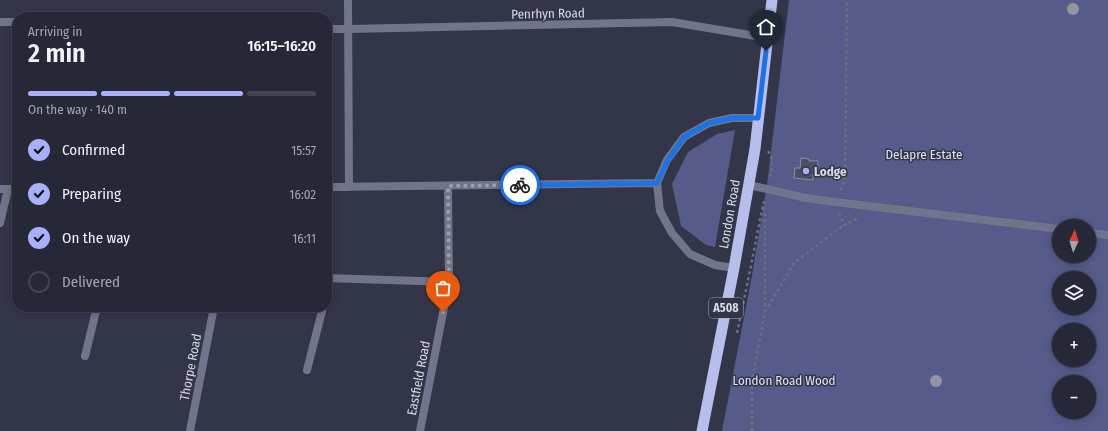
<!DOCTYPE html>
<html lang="en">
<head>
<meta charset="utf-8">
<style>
	:root { --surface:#262837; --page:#2e303f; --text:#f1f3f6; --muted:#a4a6ad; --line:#424452; --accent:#a8b0fc }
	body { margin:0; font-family:"Fira Sans Condensed",sans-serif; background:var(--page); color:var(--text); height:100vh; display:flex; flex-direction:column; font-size:15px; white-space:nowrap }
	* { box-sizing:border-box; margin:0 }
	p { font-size:13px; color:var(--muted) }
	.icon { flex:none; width:22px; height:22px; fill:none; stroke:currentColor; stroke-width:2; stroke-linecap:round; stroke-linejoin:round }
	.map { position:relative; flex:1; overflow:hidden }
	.sheet { position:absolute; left:12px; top:12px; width:320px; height:300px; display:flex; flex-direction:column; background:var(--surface); border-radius:16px; box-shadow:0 2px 10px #0003,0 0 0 1px var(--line) }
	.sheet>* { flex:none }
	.needle { width:26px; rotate:4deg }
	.tools { position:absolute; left:1052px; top:219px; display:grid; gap:8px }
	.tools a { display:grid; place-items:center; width:44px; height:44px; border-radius:50%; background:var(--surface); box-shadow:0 2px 10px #0003,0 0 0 1px var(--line); font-size:20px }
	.pin { position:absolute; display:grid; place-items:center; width:34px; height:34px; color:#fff; margin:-41px -17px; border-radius:50% 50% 50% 0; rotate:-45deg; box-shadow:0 0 4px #0007 }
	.pin .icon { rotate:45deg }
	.courier { position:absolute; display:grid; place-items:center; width:40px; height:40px; margin:-20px; border:3px solid #1a73e8; border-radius:50%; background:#fff; color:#222; box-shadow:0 1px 5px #0007 }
	.summary em { font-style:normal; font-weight:600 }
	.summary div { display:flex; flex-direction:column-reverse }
	.summary { display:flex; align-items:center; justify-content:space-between; height:68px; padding:0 16px }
	h1 { font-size:26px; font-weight:600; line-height:30px }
	.bar { display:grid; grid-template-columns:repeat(4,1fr); gap:6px 4px; align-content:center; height:48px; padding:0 16px }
	.bar i { height:5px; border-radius:3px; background:var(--line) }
	.bar .on { background:var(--accent) }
	.bar p { grid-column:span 4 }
	ol { padding:0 16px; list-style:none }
	li { display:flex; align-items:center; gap:12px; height:44px }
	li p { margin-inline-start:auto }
	li .icon { padding:4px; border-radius:50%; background:var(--accent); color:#111; stroke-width:4 }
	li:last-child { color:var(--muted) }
	li i { width:22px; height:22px; border:2px solid var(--line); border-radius:50% }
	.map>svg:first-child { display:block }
</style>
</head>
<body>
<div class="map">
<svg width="1108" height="431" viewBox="0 0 1108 431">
	<rect width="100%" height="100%" fill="#333549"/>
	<!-- green -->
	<path fill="#565b8a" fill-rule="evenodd" d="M789 0H1108V431H722L751 281 767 185ZM1059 226H1089V256H1059ZM1059 278H1089V308H1059ZM1059 330H1089V360H1059ZM1059 382H1089V412H1059Z
		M735 130 715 247 706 245 681 226 672 184 688 152 717 134Z"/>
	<!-- building -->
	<path fill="#4c4f64" stroke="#8a8ea5" d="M801 158 809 159V161H818L817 175 813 174V180L794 178 795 168H800Z"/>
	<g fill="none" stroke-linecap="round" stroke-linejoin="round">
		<!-- path -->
		<path stroke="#6d6f80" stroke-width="2.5" stroke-dasharray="3 3" stroke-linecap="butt" d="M768 151C774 160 772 168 770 178
			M840 190 845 180 847 0
			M839 213 844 225 859 218
			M765 312 794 263 844 225
			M737 333 751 266 760 219 764 201
			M752 431V380L765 312V213L763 207"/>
		<!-- service -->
		<path stroke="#71758c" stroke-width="8" d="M749 185 806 198 835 202 1059 229
			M1089 233 1108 235
			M327 278 449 282
			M327 290 330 279
			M85 356 97 307
			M307 370 323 307"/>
		<!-- minor -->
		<path stroke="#71758c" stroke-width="8" d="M348 0 349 187
			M0 22H17
			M327 29H349L672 22 768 38
			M327 187 657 183
			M0 189H17
			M0 223 8 189
			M734 268 715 265 690 254 672 233 660 211 657 183 667 160 684 137 709 123 732 118H758
			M190 431 214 307
			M420 431 449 282 448 186"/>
		<!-- trunk -->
		<path stroke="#b7beec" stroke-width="11" d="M702 431 734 268 755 149 772 0"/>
	</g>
	<!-- trees -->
	<g fill="#9294a6">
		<circle cx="1073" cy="9" r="6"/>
		<circle cx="936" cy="381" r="6"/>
	</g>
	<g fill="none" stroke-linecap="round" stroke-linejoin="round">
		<!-- done -->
		<path stroke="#9ea0af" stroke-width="4" stroke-dasharray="0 7.2" d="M443 312 449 282 448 186 520 185"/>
		<!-- route -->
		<path stroke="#1a73e8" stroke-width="5" d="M520 185 657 183 668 160 684 137 709 123 732 118H758L766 51"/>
	</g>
	<!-- markers -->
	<circle fill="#a8b0fc" stroke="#333549" stroke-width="1.5" cx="806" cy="171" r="4"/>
	<g text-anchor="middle" stroke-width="3" stroke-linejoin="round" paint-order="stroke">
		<!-- shield labels -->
		<rect fill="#333549" stroke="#a6a8b7" stroke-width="1" x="709" y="298" width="34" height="20" rx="3"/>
		<g font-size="12" font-weight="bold" fill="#d7d9e6">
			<text x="726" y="312">A508</text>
		</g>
		<!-- street labels -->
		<g font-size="13" fill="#d7d9e6" stroke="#333549">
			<text transform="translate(548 13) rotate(-1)" y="5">Penrhyn Road</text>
			<text transform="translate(729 214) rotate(-80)" y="5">London Road</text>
			<text transform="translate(190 367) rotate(-79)" y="5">Thorpe Road</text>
			<text transform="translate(418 378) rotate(-79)" y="5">Eastfield Road</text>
		</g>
		<!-- park labels -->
		<g font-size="13" fill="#dfe2f2" stroke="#333549">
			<text x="924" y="159">Delapre Estate</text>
			<text x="784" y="385">London Road Wood</text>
		</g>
		<!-- poi labels -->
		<g font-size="13" font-weight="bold" fill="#d7d9e6" stroke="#333549" text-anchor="start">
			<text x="814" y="176">Lodge</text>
		</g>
	</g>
</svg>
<div class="tools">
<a><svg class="needle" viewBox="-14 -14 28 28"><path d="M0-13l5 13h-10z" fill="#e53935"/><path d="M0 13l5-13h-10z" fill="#a4a6ad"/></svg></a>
<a><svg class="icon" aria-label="layers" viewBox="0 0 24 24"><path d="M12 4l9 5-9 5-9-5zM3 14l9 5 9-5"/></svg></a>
<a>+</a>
<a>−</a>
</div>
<div class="pin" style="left:443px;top:312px;background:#ea580c"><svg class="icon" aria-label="bag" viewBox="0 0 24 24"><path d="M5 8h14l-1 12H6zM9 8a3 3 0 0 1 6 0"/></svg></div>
<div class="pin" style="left:766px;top:51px;background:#1f2937"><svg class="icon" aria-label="home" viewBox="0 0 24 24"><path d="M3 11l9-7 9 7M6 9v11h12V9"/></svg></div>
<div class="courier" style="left:520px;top:185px"><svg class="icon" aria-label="bike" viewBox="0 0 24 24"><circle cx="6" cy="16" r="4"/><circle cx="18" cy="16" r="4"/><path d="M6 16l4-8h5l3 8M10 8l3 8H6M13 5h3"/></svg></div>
<section class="sheet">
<div class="summary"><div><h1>2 min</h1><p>Arriving in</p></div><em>16:15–16:20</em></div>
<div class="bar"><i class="on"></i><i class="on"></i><i class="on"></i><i></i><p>On the way · 140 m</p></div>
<ol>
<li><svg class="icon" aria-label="check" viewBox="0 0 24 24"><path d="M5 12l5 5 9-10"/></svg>Confirmed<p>15:57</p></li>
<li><svg class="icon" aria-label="check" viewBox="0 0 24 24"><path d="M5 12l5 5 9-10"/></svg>Preparing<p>16:02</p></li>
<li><svg class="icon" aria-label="check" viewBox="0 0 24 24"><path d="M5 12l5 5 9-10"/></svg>On the way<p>16:11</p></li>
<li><i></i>Delivered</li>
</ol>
</section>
</div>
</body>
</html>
